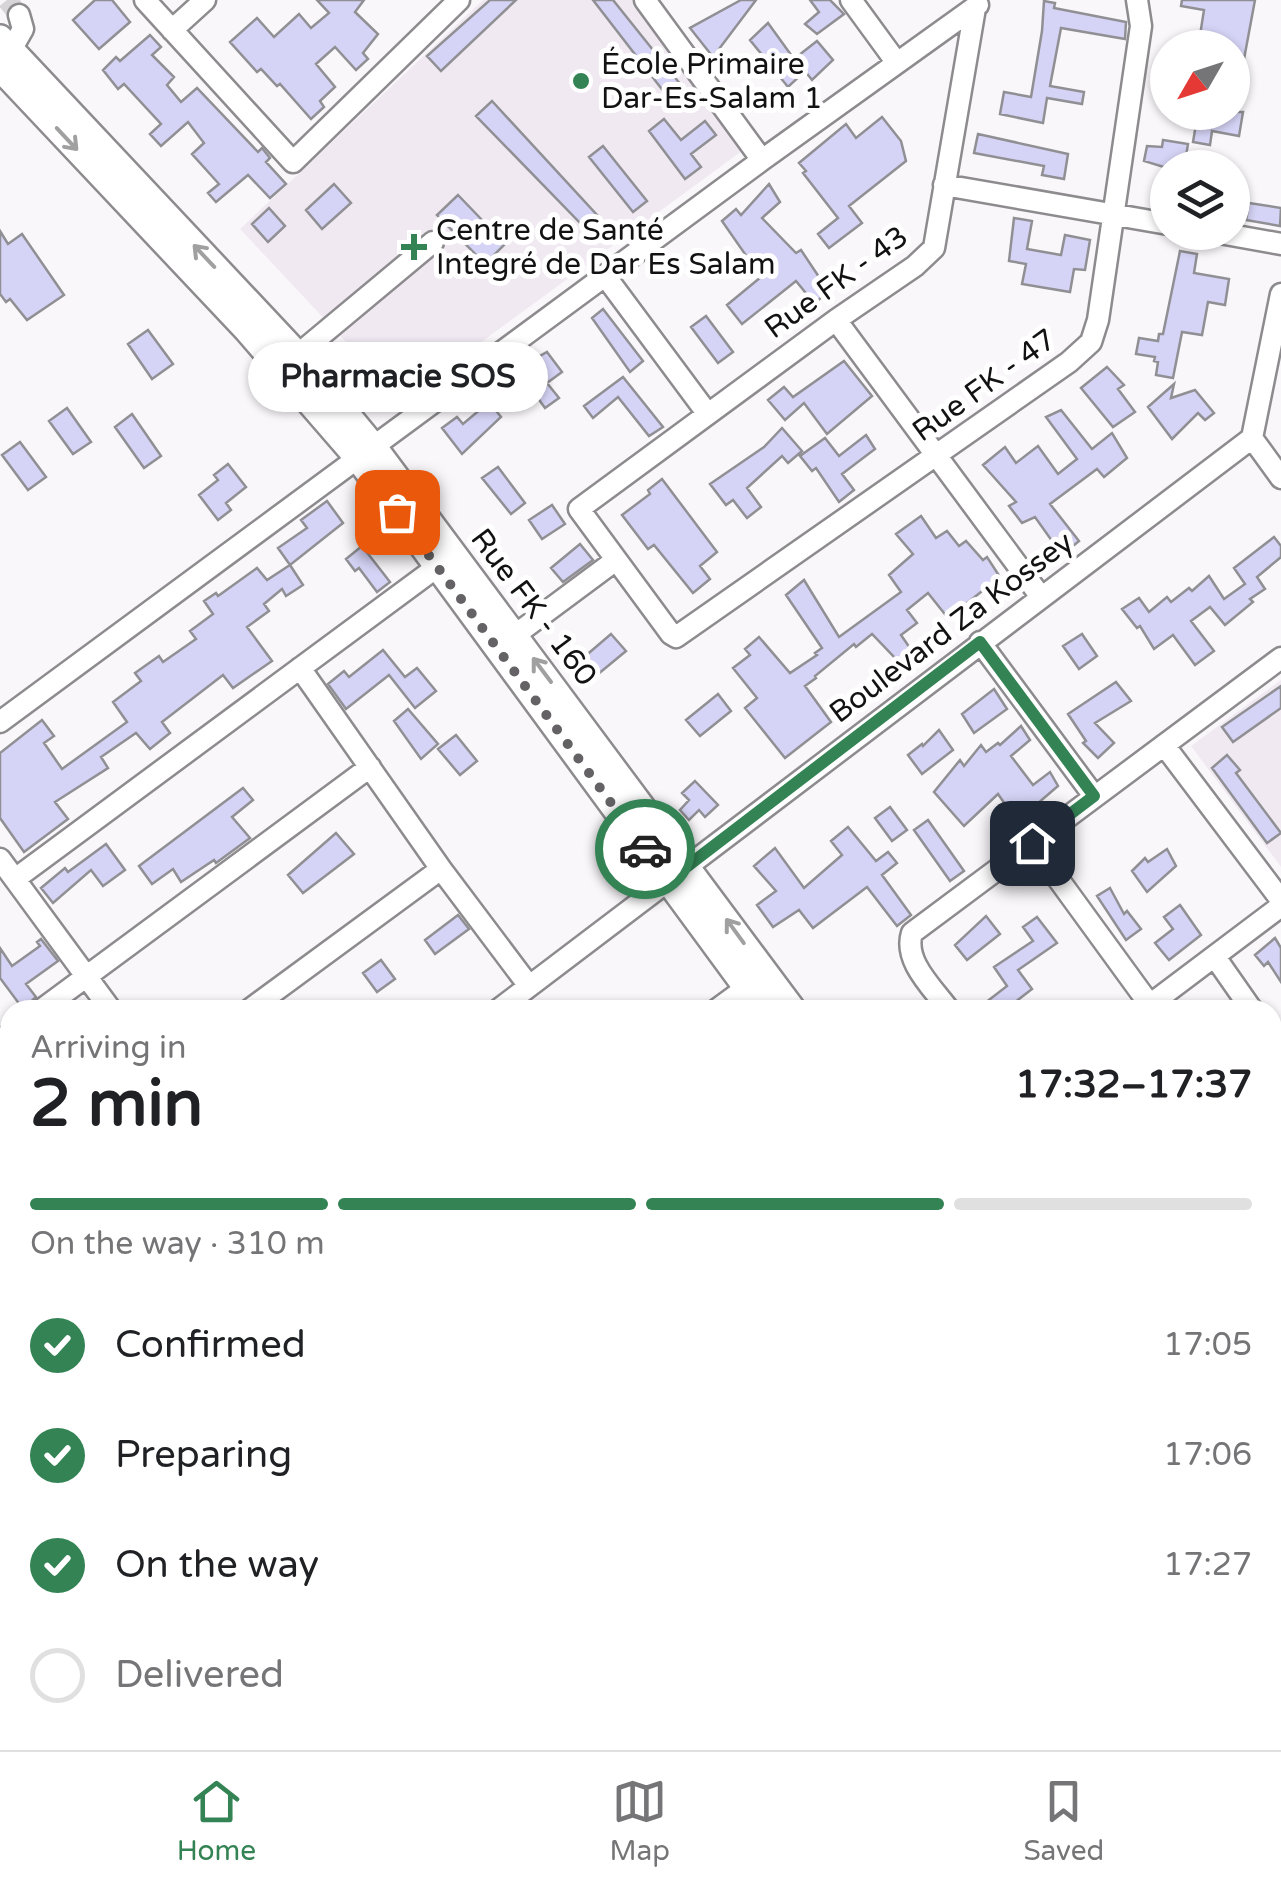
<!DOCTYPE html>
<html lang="en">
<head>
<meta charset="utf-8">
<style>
	:root { --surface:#fff; --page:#f6f6f6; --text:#202124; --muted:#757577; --line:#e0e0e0; --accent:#338354 }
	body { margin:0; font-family:"Varela Round",sans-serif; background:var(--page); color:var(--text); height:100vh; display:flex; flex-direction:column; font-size:38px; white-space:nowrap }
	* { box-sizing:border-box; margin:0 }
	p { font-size:32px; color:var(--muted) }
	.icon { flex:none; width:55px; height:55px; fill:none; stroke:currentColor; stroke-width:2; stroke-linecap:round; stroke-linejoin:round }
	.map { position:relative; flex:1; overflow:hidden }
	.panel { position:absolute; left:0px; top:1000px; width:1282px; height:750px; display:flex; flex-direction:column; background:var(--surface); border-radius:30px 30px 0 0; box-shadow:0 2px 8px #0004 }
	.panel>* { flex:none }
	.needle { width:65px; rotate:231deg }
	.fabs { position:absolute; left:1150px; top:30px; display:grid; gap:20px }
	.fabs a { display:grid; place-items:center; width:100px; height:100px; border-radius:50%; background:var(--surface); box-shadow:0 2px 8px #0004; font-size:50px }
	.pin { position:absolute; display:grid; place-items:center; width:85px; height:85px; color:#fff; margin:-42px; border-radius:20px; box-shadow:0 5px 15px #0006 }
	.courier { position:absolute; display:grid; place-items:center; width:100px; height:100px; margin:-50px; border:8px solid #338354; border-radius:50%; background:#fff; color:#222; box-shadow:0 2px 12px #0007 }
	.bubble { position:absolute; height:70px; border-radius:35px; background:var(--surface); box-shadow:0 2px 8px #0004; font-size:32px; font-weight:700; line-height:70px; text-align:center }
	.headline em { font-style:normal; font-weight:700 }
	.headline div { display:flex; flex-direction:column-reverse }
	.headline { display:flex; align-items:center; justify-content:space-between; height:170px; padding:0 30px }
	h1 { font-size:65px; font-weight:700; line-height:75px }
	.bar { display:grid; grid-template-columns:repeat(4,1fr); gap:15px 10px; align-content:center; height:120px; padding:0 30px }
	.bar i { height:12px; border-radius:8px; background:var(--line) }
	.bar .on { background:var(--accent) }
	.bar p { grid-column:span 4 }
	ol { padding:0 30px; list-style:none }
	li { display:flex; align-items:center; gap:30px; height:110px }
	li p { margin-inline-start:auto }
	li .icon { padding:10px; border-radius:50%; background:var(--accent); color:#fff; stroke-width:4 }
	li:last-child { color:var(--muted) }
	li i { width:55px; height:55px; border:5px solid var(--line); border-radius:50% }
	.dock { display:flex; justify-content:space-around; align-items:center; height:140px; border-top:2px solid var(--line); background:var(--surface); font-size:28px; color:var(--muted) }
	.dock a { display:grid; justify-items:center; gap:5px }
	.dock .on { color:var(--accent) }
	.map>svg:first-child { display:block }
</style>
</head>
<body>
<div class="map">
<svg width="1281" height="1750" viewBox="0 0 1281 1750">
	<rect width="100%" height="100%" fill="#faf7fb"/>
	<!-- built -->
	<path fill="#f0e9f2" d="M483 0H632L742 151 413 392 390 389 240 229Z
		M1281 680V867L1191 746Z"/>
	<!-- building -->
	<path fill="#d6d4f6" stroke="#909094" stroke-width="2.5" d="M95 0H112L130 22 99 49 73 20Z
		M317 0H364L355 12 378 34 363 53 368 59 356 70 335 47 316 64 335 87 320 101 324 107 311 119 280 84 277 86 261 69 257 72 230 42 257 18 274 37 299 14 311 28 329 13Z
		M490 0H516L441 71 427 56Z
		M593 0H613L685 90 671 101Z
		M741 0H756L713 57 690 28Z
		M810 0H830L844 14 817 34 805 24 819 12Z
		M1182 0H1255L1239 86H1232V48H1198L1204 10 1181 6Z
		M1044 1 1055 3 1054 8 1126 22 1125 39 1061 28 1050 86 1084 92 1082 104 1047 98 1043 123 1000 114 1004 92 1031 97 1042 31Z
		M768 23 794 59 817 41 833 60 812 80 805 71 788 87 750 40Z
		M150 35 161 47 152 55 174 77 167 85 181 102 197 88 258 152 262 148 270 158 266 162 286 184 270 198 248 175 216 202 208 193 219 184 192 154 204 143 188 122 161 146 150 134 161 124 124 84 118 89 103 70 116 57 120 61Z
		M492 101 597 215 584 227 476 116Z
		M1198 112H1243L1239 136 1212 131 1210 145 1193 142Z
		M882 117 901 141 906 161 849 206 862 223 829 248 818 234 838 218 803 173 806 171 799 163 846 124 856 138Z
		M664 119 681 140 705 121 716 135 691 154 701 167 685 179 649 131Z
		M978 134 1068 154 1064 179 1042 175 1044 166 974 153Z
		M1163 140 1188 144 1184 168H1167L1144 161 1147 146 1162 147Z
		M603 146 647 201 633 212 589 157Z
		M334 184 351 203 322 229 306 210Z
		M769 184 780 202 762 218 796 253 801 250 829 292 814 303 796 281 742 324 727 305 761 277 722 221 736 209 741 215Z
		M458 195 505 244 485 264 437 215Z
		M1249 203 1281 208 1280 226 1246 220Z
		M269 208 285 226 268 242 252 224Z
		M1014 218 1032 221 1027 249 1061 255 1065 235 1090 240 1085 270 1074 269 1070 292 1022 284 1026 264 1009 261Z
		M0 231 8 244 22 234 64 295 27 320 10 299 6 302 0 294Z
		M1180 251 1197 254 1194 273 1229 279 1225 305 1208 302 1202 335 1182 332 1173 378 1156 375 1158 362 1154 361 1155 357 1136 354 1139 338 1158 341 1159 334H1163Z
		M603 309 643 361 630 372 592 318Z
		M706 316 733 352 718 363 691 327Z
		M148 330 173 364 152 379 128 344Z
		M382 346 402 371 388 384 383 378 368 391 351 371Z
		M547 352 562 372 547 383 559 398 545 408 517 369Z
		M844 361 872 396 827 434 804 403 785 420 768 400 784 387 793 397Z
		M1107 367 1124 385 1118 389 1135 412 1113 427 1081 388Z
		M623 377 663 427 649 436 618 397 593 418 584 406Z
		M1174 384 1171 398 1195 390 1214 413 1205 420 1198 413 1172 439 1148 407Z
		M489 402 501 417 462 454 442 428 457 417 463 424Z
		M67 408 91 442 73 454 49 421Z
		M1061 410 1092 449 1112 433 1127 458 1104 477 1097 469 1050 504 1079 541 1062 555 1035 517 1022 523 1009 506 1016 502 983 465 1005 447 1016 463 1038 446 1058 474 1077 459 1046 417Z
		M132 414 161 456 144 468 115 427Z
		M782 428 802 451 788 463 782 456 747 488 761 507 747 518 733 500 726 505 710 484 764 447Z
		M866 435 875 449 842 474 854 490 839 502 816 468 812 471 800 456 825 438 839 456Z
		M20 442 46 477 28 490 2 455Z
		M228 464 246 487 226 503 231 510 218 520 199 495 218 480 214 475Z
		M498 467 525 503 511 514 482 478Z
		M662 479 717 552 700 566 710 579 693 593 654 545 648 549 622 515 650 494 648 490Z
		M327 501 343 523 290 565 278 548 307 528 301 520Z
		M552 505 565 524 542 539 529 520Z
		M921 516 936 538 947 531 959 546 966 541 983 560 987 557 1000 577 948 618 928 593 907 610 917 623 901 635 912 651 898 661 872 634 856 647 854 644 815 676 816 678 805 686 831 722 785 758 745 708 757 698 733 668 750 655 745 649 759 637 790 673 817 655 815 653 822 648 786 595 804 580 839 637 901 592 889 575 913 554 896 534Z
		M1274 537 1281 546V557L1257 577 1265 589 1250 599 1253 602 1225 625 1210 607 1191 621 1214 651 1195 665 1173 635 1154 649 1140 626 1137 628 1122 609 1139 598 1149 612 1167 597 1171 602 1189 588 1192 591 1209 576 1224 599 1245 584 1234 568Z
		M580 544 593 560 563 582 551 568Z
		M362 546 390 582 377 592 359 568 355 571 346 559Z
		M290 565 303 585 286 596 282 589 264 604 269 611 247 627 272 661 233 688 223 675 162 722 170 733 150 749 136 733 101 757 108 768 55 802 68 819 24 852 0 818V753L42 720 54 736 44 743 62 769 127 722 113 702 141 681 135 673 159 656 163 662 196 639 190 631 213 614 204 601 216 593 218 596 257 568 267 580Z
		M611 634 626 651 597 675 583 658Z
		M1082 634 1097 656 1079 669 1063 646Z
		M383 650 405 677 417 668 436 691 415 708 389 675 346 709 328 684 344 671 349 677Z
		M1116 682 1131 701 1095 723 1114 743 1098 758 1083 743 1086 741 1068 714Z
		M1281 686V708L1233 742 1222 727Z
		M994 689 1007 709 974 733 962 714Z
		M718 694 731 711 700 736 686 720Z
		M408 709 438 744 421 759 394 721Z
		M1021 726 1030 740 1011 756 1033 785 1050 772 1058 786 1030 810 1037 821 1023 830 998 794 964 826 934 792 960 760 964 766 981 745 986 752 998 743 1000 745Z
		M939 730 953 750 922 774 908 755 922 744 923 746Z
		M456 735 477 761 460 775 438 749Z
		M1227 755 1240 770 1236 773 1281 833 1267 843 1212 768Z
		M695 781 718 805 705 817 699 810 689 820 680 810 689 800 682 793Z
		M243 788 253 800 232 817 250 838 216 863 214 860 181 882 173 869 152 884 139 866Z
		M890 807 907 830 892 841 875 818Z
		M928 820 964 871 950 881 914 830Z
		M848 827 876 861 888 852 897 863 882 875 911 915 897 926 867 887 813 928 799 910 773 927 757 905 776 891 754 866 775 848 804 888 842 855 831 841Z
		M336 833 354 854 303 893 288 875Z
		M106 844 125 870 103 886 91 870 53 903 41 888 65 868 68 872Z
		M1167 849 1176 866 1147 892 1132 871 1145 858 1148 862Z
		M1110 888 1124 914 1127 911 1141 929 1126 940 1097 896Z
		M1180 905 1201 935 1169 960 1155 943 1173 929 1164 917Z
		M458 915 469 929 435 954 425 940Z
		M986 916 1000 934 967 960 955 945Z
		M1037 917 1057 943 1018 970 1032 989 1005 1010H976L1007 986 994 967 1033 941 1023 927Z
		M1275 938 1281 948V982L1268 962 1264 966 1255 955Z
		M41 939 58 961 26 984 36 997 23 1009 0 978V948L12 966 40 946 37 942Z
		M381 960 395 979 377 992 363 973Z"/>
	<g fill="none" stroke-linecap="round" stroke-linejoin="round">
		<!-- minor-tunnel -->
		<path stroke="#d7d5d8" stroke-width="20" stroke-dasharray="20 10" stroke-linecap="butt" d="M7 0 19 15"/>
		<defs>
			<path id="minor" d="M145 0 293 162 459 0
				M645 0 762 160
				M851 0 897 63
				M975 8 934 248 915 266 836 320 579 509 671 634 676 637 1069 362 1091 342 1098 320 1141 26 1137 0
				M172 30 205 0
				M11 50 23 29 19 15
				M944 185 1168 224
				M1214 232 1281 244
				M606 277 707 413
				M836 320 1041 597
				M289 362 433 242
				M1252 438 1281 478
				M515 635 616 560
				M980 642 1094 796
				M300 668 441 869 529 986
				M0 722 762 160 978 5
				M1164 745 1281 900
				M1032 843 1150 1005
				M0 859 111 1010
				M15 879 437 567
				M1215 957 1252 1010
				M41 1010 370 767
				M249 1010 441 869
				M498 1010 1252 438 1281 294
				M716 1010 746 988
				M949 1010C933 988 903 961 912 933L1281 658
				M1143 1010 1281 906
				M1272 1039 1281 1051
				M0 1041 10 1034
				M0 1064 10 1078
				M1272 1155 1281 1148
				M0 1318 10 1331
				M1272 1350 1281 1344
				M1272 1375 1281 1386
				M0 1389 10 1381
				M1272 1533 1281 1527
				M0 1562 10 1555
				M504 1740 511 1750
				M837 1740 845 1750
				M16 1750 30 1740
				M208 1750 221 1740
				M468 1750 482 1740
				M692 1750 706 1740
				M902 1750 915 1740
				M1095 1750 1109 1740"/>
			<path id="major" d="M0 38 297 354 373 446 793 1010
				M0 68 247 330 357 457 763 1010
				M1272 1664 1281 1675
				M1272 1701 1281 1713"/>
		</defs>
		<!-- minor casing -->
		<use href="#minor" stroke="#8d8b8e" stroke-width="25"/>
		<!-- major casing -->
		<use href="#major" stroke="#8d8b8e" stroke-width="30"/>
		<!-- minor -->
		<use href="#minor" stroke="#fff" stroke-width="20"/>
		<!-- major -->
		<use href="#major" stroke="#fff" stroke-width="25"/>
	</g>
	<!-- one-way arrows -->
	<defs><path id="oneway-shaft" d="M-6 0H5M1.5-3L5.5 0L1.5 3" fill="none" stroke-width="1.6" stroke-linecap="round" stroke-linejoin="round" transform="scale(2.5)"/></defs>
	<g stroke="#a1a0a1">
		<use href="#oneway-shaft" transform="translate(67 139) rotate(47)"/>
		<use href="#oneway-shaft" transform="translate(204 256) rotate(-133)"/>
		<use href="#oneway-shaft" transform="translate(542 670) rotate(-127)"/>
		<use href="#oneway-shaft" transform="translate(735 931) rotate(-126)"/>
	</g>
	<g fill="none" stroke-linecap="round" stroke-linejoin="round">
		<!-- done -->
		<path stroke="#646264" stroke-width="10" stroke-dasharray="0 18" d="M397 512 645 849"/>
		<!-- route -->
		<path stroke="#338354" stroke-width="12" d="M645 849 668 881 980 642 1094 796 1032 843"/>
	</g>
	<!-- markers -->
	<g fill="#338354" stroke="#fff" stroke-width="4">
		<circle cx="581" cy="81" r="10"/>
		<path d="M409 232h10v10h10v10h-10v10h-10v-10h-10v-10h10z"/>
	</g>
	<g text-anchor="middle" stroke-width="10" stroke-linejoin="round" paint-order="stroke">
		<!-- poi labels -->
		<g font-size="30" fill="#131213" stroke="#fff" text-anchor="start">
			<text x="601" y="74">École Primaire<tspan x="601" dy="34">Dar-Es-Salam 1</tspan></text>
			<text x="436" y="240">Centre de Santé<tspan x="436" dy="34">Integré de Dar Es Salam</tspan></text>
		</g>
		<!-- street labels -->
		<g font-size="30" fill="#131213" stroke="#fff">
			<text transform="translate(836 282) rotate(-36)" y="10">Rue FK - 43</text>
			<text transform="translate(984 385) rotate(-36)" y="10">Rue FK - 47</text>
			<text transform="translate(534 607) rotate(53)" y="10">Rue FK - 160</text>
			<text transform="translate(951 627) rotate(-37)" y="10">Boulevard Za Kossey</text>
		</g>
	</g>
</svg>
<div class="fabs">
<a><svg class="needle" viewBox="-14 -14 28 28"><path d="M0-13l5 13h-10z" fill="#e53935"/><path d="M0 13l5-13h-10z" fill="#757577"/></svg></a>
<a><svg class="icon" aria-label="layers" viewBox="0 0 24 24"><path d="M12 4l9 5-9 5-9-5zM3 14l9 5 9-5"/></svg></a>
</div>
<div class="pin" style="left:397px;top:512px;background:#ea580c"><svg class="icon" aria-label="bag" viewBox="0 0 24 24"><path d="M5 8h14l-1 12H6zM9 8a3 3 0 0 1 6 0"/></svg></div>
<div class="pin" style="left:1032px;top:843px;background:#1f2937"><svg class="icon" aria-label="home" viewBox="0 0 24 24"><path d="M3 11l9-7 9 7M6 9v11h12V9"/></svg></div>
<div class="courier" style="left:645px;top:849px"><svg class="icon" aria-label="car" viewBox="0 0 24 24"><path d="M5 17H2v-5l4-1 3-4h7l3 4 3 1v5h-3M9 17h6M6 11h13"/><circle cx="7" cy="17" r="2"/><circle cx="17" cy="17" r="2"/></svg></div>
<div class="bubble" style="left:248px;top:342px;width:300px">Pharmacie SOS</div>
<section class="panel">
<div class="headline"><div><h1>2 min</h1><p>Arriving in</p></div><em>17:32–17:37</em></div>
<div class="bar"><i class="on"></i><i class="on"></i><i class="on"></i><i></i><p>On the way · 310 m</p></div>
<ol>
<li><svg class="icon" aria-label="check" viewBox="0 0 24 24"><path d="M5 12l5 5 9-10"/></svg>Confirmed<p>17:05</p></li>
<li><svg class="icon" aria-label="check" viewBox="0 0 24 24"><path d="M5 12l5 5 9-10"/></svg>Preparing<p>17:06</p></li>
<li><svg class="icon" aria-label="check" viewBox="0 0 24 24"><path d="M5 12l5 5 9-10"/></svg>On the way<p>17:27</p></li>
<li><i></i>Delivered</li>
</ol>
</section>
</div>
<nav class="dock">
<a class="on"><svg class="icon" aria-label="home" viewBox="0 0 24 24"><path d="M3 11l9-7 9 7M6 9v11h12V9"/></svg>Home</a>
<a><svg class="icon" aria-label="map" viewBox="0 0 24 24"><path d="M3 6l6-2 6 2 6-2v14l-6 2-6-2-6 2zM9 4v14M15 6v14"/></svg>Map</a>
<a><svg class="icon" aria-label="saved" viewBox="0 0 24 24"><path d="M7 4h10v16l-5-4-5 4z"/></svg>Saved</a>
</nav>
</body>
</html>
